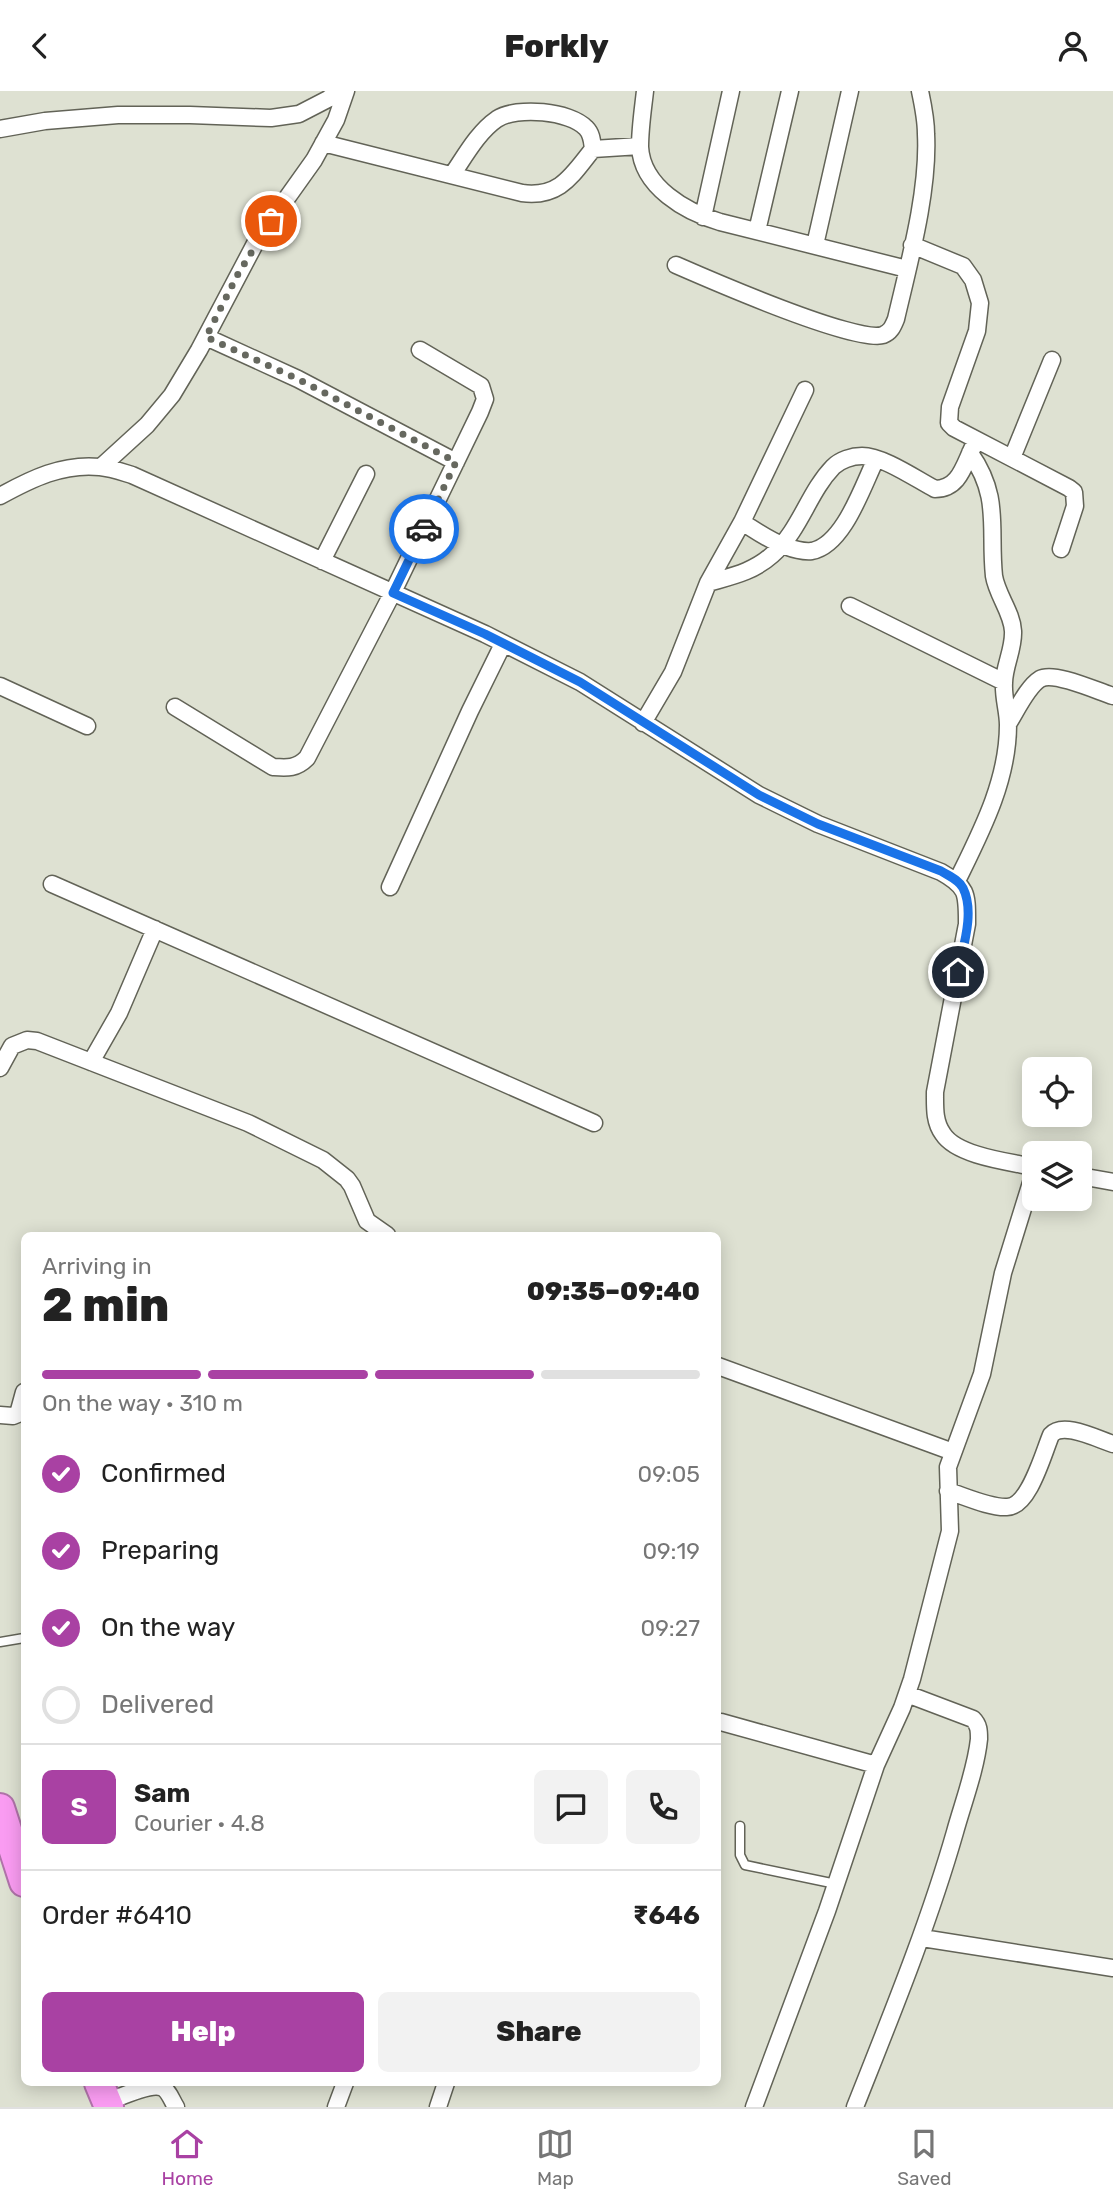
<!DOCTYPE html>
<html lang="en">
<head>
<meta charset="utf-8">
<style>
	:root { --surface:#fff; --page:#f2f2f2; --text:#222; --muted:#767676; --line:#e0e0e0; --accent:#a941a3 }
	body { margin:0; font-family:Rubik,sans-serif; background:var(--page); color:var(--text); height:100vh; display:flex; flex-direction:column; font-size:26px; white-space:nowrap }
	* { box-sizing:border-box; margin:0 }
	p { font-size:23px; color:var(--muted) }
	.icon { flex:none; width:38px; height:38px; fill:none; stroke:currentColor; stroke-width:2; stroke-linecap:round; stroke-linejoin:round }
	.map { position:relative; flex:1; overflow:hidden }
	.sheet { position:absolute; left:21px; top:1141px; width:700px; height:854px; display:flex; flex-direction:column; background:var(--surface); border-radius:10px; box-shadow:0 4px 18px #0003 }
	.sheet>* { flex:none }
	.buttons { position:absolute; left:1022px; top:966px; display:grid; gap:14px }
	.buttons a { display:grid; place-items:center; width:70px; height:70px; border-radius:10px; background:var(--surface); box-shadow:0 4px 18px #0003; font-size:35px }
	.pin { position:absolute; display:grid; place-items:center; width:60px; height:60px; color:#fff; margin:-30px; border:4px solid #fff; border-radius:50%; box-shadow:0 2px 7px #0007 }
	.courier { position:absolute; display:grid; place-items:center; width:70px; height:70px; margin:-35px; border:5px solid #1a73e8; border-radius:50%; background:#fff; color:#222; box-shadow:0 2px 9px #0007 }
	.overview em { font-style:normal; font-weight:800 }
	.overview div { display:flex; flex-direction:column-reverse }
	.overview { display:flex; align-items:center; justify-content:space-between; height:119px; padding:0 21px }
	h1 { font-size:46px; font-weight:800; line-height:52px }
	.bar { display:grid; grid-template-columns:repeat(4,1fr); gap:10px 7px; align-content:center; height:84px; padding:0 21px }
	.bar i { height:9px; border-radius:5px; background:var(--line) }
	.bar .current { background:var(--accent) }
	.bar p { grid-column:span 4 }
	.line { display:flex; align-items:center; gap:18px; padding:0 21px; border-top:2px solid var(--line) }
	.line div { flex:1 }
	.round { display:grid; place-items:center; flex:none; width:74px; height:74px; border-radius:10px; background:var(--page) }
	ol { padding:0 21px; list-style:none }
	li { display:flex; align-items:center; gap:21px; height:77px }
	li p { margin-inline-start:auto }
	li .icon { padding:7px; border-radius:50%; background:var(--accent); color:#fff; stroke-width:4 }
	li:last-child { color:var(--muted) }
	li i { width:38px; height:38px; border:4px solid var(--line); border-radius:50% }
	.cta { display:flex; gap:14px; margin-top:auto; padding:14px 21px }
	.cta a { flex:1; height:80px; border-radius:10px; background:var(--accent); color:#fff; font-size:28px; font-weight:800; line-height:80px; text-align:center }
	.cta a+a { background:var(--page); color:var(--text) }
	header { display:flex; justify-content:space-between; align-items:center; height:91px; padding:0 21px; background:var(--surface); font-size:32px; font-weight:800 }
	.dock { display:flex; justify-content:space-around; align-items:center; height:98px; border-top:2px solid var(--line); background:var(--surface); font-size:19px; color:var(--muted) }
	.dock a { display:grid; justify-items:center; gap:4px }
	.dock .current { color:var(--accent) }
	.map>svg:first-child { display:block }
</style>
</head>
<body>
<header><svg class="icon" aria-label="back" viewBox="0 0 24 24"><path d="M15 5l-7 7 7 7"/></svg>Forkly<svg class="icon" aria-label="person" viewBox="0 0 24 24"><circle cx="12" cy="8" r="4"/><path d="M4 21q1-7 8-7t8 7"/></svg></header>
<div class="map">
<svg width="1113" height="2016" viewBox="0 0 1113 2016">
	<rect width="100%" height="100%" fill="#dee1d2"/>
	<g fill="none" stroke-linecap="round" stroke-linejoin="round">
		<defs>
			<path id="lane" d="M0 1551 24 1547
				M740 1735V1764L745 1774 836 1793"/>
			<path id="street" d="M645 0C643 18 640 37 640 56 642 96 686 121 720 131L907 178
				M0 38 45 30 118 24H190L271 27 299 23 328 8 339 0
				M323 52 522 102C560 107 572 84 593 58L640 55
				M452 84C465 65 478 41 497 28 517 15 570 20 586 37 592 43 592 50 593 58
				M703 126 731 0
				M757 140 790 0
				M815 154 850 0
				M912 154 963 175 973 189 980 212 977 240 950 316 949 332 954 337 1069 397 1074 401 1075 415 1061 458
				M676 174C708 188 857 253 883 244 891 241 893 235 896 228 909 172 929 100 926 43 926 28 923 14 920 0
				M206 246 298 288 456 371
				M1012 367 1052 269
				M101 376 147 334 172 304 199 259 257 149 314 69 336 29 346 0
				M0 405C31 388 63 372 100 376 111 377 122 381 132 384L485 543 580 591 759 704 818 733 941 781C968 796 967 803 967 833L935 1001C935 1016 934 1031 943 1043 957 1065 1010 1071 1034 1076
				M742 431C755 439 770 450 785 455 793 458 803 461 812 460 844 454 863 394 876 368
				M322 470 366 383
				M708 492C732 485 753 481 772 464 801 438 808 402 833 376 840 369 852 365 862 365 883 365 916 388 935 398 960 398 964 373 974 354
				M850 515 1004 591
				M0 595 87 635
				M175 616 273 676C287 677 296 678 307 667L393 501 480 321 485 308 481 295 420 259
				M643 632 673 581 708 492 742 431 805 299
				M1008 633C1016 621 1027 596 1040 588 1054 580 1097 600 1113 605
				M957 790C981 741 1008 690 1008 634 1008 620 1003 606 1004 592 1004 575 1014 558 1013 540 1012 521 997 504 994 485 989 437 1001 406 970 362
				M52 793 594 1032
				M390 796 470 620 503 553
				M91 971 119 922 155 838
				M0 977 12 955 27 949 37 950 248 1032 323 1069 347 1088 352 1095 367 1130 387 1144
				M1080 1085 1113 1091
				M718 1275 953 1361
				M0 1324 13 1325 18 1323 24 1301
				M948 1400C964 1405 990 1417 1007 1416 1029 1416 1043 1363 1051 1344 1063 1330 1097 1348 1113 1353
				M721 1631 876 1674
				M922 1847 1113 1877
				M107 2011C118 2007 152 1991 163 1997 169 2000 172 2010 176 2016
				M336 2016 345 1992
				M438 2016 446 1992
				M754 2016 827 1820 876 1674 902 1617 912 1588 950 1440 948 1376 982 1283 1003 1182 1034 1082
				M855 2016C891 1925 928 1835 955 1741 963 1712 976 1678 979 1648 979 1640 979 1634 973 1628L907 1603"/>
			<path id="highway" d="M0 1717 24 1791
				M99 1992 109 2016"/>
		</defs>
		<!-- lane casing -->
		<use href="#lane" stroke="#626357" stroke-width="11"/>
		<!-- street casing -->
		<use href="#street" stroke="#626357" stroke-width="19"/>
		<!-- highway casing -->
		<use href="#highway" stroke="#b073a9" stroke-width="32"/>
		<!-- lane -->
		<use href="#lane" stroke="#fff" stroke-width="8"/>
		<!-- street -->
		<use href="#street" stroke="#fff" stroke-width="16"/>
		<!-- highway -->
		<use href="#highway" stroke="#fa9cf2" stroke-width="28"/>
	</g>
	<g fill="none" stroke-linecap="round" stroke-linejoin="round">
		<!-- done -->
		<path stroke="#66685f" stroke-width="7" stroke-dasharray="0 12.6" d="M271 130 238 183 206 246 298 288 456 371 424 438"/>
		<!-- route -->
		<path stroke="#1a73e8" stroke-width="9" d="M424 438 393 502 485 543 580 591 759 704 818 733 941 780C949 785 959 789 963 797 975 821 963 856 958 881"/>
	</g>
</svg>
<div class="buttons">
<a><svg class="icon" aria-label="locate" viewBox="0 0 24 24"><circle cx="12" cy="12" r="6"/><path d="M12 2v4M12 18v4M2 12h4M18 12h4"/></svg></a>
<a><svg class="icon" aria-label="layers" viewBox="0 0 24 24"><path d="M12 4l9 5-9 5-9-5zM3 14l9 5 9-5"/></svg></a>
</div>
<div class="pin" style="left:271px;top:130px;background:#ea580c"><svg class="icon" aria-label="bag" viewBox="0 0 24 24"><path d="M5 8h14l-1 12H6zM9 8a3 3 0 0 1 6 0"/></svg></div>
<div class="pin" style="left:958px;top:881px;background:#1f2937"><svg class="icon" aria-label="home" viewBox="0 0 24 24"><path d="M3 11l9-7 9 7M6 9v11h12V9"/></svg></div>
<div class="courier" style="left:424px;top:438px"><svg class="icon" aria-label="car" viewBox="0 0 24 24"><path d="M5 17H2v-5l4-1 3-4h7l3 4 3 1v5h-3M9 17h6M6 11h13"/><circle cx="7" cy="17" r="2"/><circle cx="17" cy="17" r="2"/></svg></div>
<section class="sheet">
<div class="overview"><div><h1>2 min</h1><p>Arriving in</p></div><em>09:35–09:40</em></div>
<div class="bar"><i class="current"></i><i class="current"></i><i class="current"></i><i></i><p>On the way · 310 m</p></div>
<ol>
<li><svg class="icon" aria-label="check" viewBox="0 0 24 24"><path d="M5 12l5 5 9-10"/></svg>Confirmed<p>09:05</p></li>
<li><svg class="icon" aria-label="check" viewBox="0 0 24 24"><path d="M5 12l5 5 9-10"/></svg>Preparing<p>09:19</p></li>
<li><svg class="icon" aria-label="check" viewBox="0 0 24 24"><path d="M5 12l5 5 9-10"/></svg>On the way<p>09:27</p></li>
<li><i></i>Delivered</li>
</ol>
<div class="line" style="height:126px"><b class="round" style="background:var(--accent);color:#fff">S</b><div><b>Sam</b><p>Courier · 4.8</p></div><a class="round"><svg class="icon" aria-label="chat" viewBox="0 0 24 24"><path d="M4 5h16v11H9l-5 4z"/></svg></a><a class="round"><svg class="icon" aria-label="phone" viewBox="0 0 24 24"><path d="M5 4h4l2 5-3 2q2 4 5 5l2-3 5 2v4C11 20 4 13 5 4z"/></svg></a></div>
<div class="line" style="height:91px"><div>Order #6410</div><b>₹646</b></div>
<div class="cta"><a>Help</a><a>Share</a></div>
</section>
</div>
<nav class="dock">
<a class="current"><svg class="icon" aria-label="home" viewBox="0 0 24 24"><path d="M3 11l9-7 9 7M6 9v11h12V9"/></svg>Home</a>
<a><svg class="icon" aria-label="map" viewBox="0 0 24 24"><path d="M3 6l6-2 6 2 6-2v14l-6 2-6-2-6 2zM9 4v14M15 6v14"/></svg>Map</a>
<a><svg class="icon" aria-label="saved" viewBox="0 0 24 24"><path d="M7 4h10v16l-5-4-5 4z"/></svg>Saved</a>
</nav>
</body>
</html>
